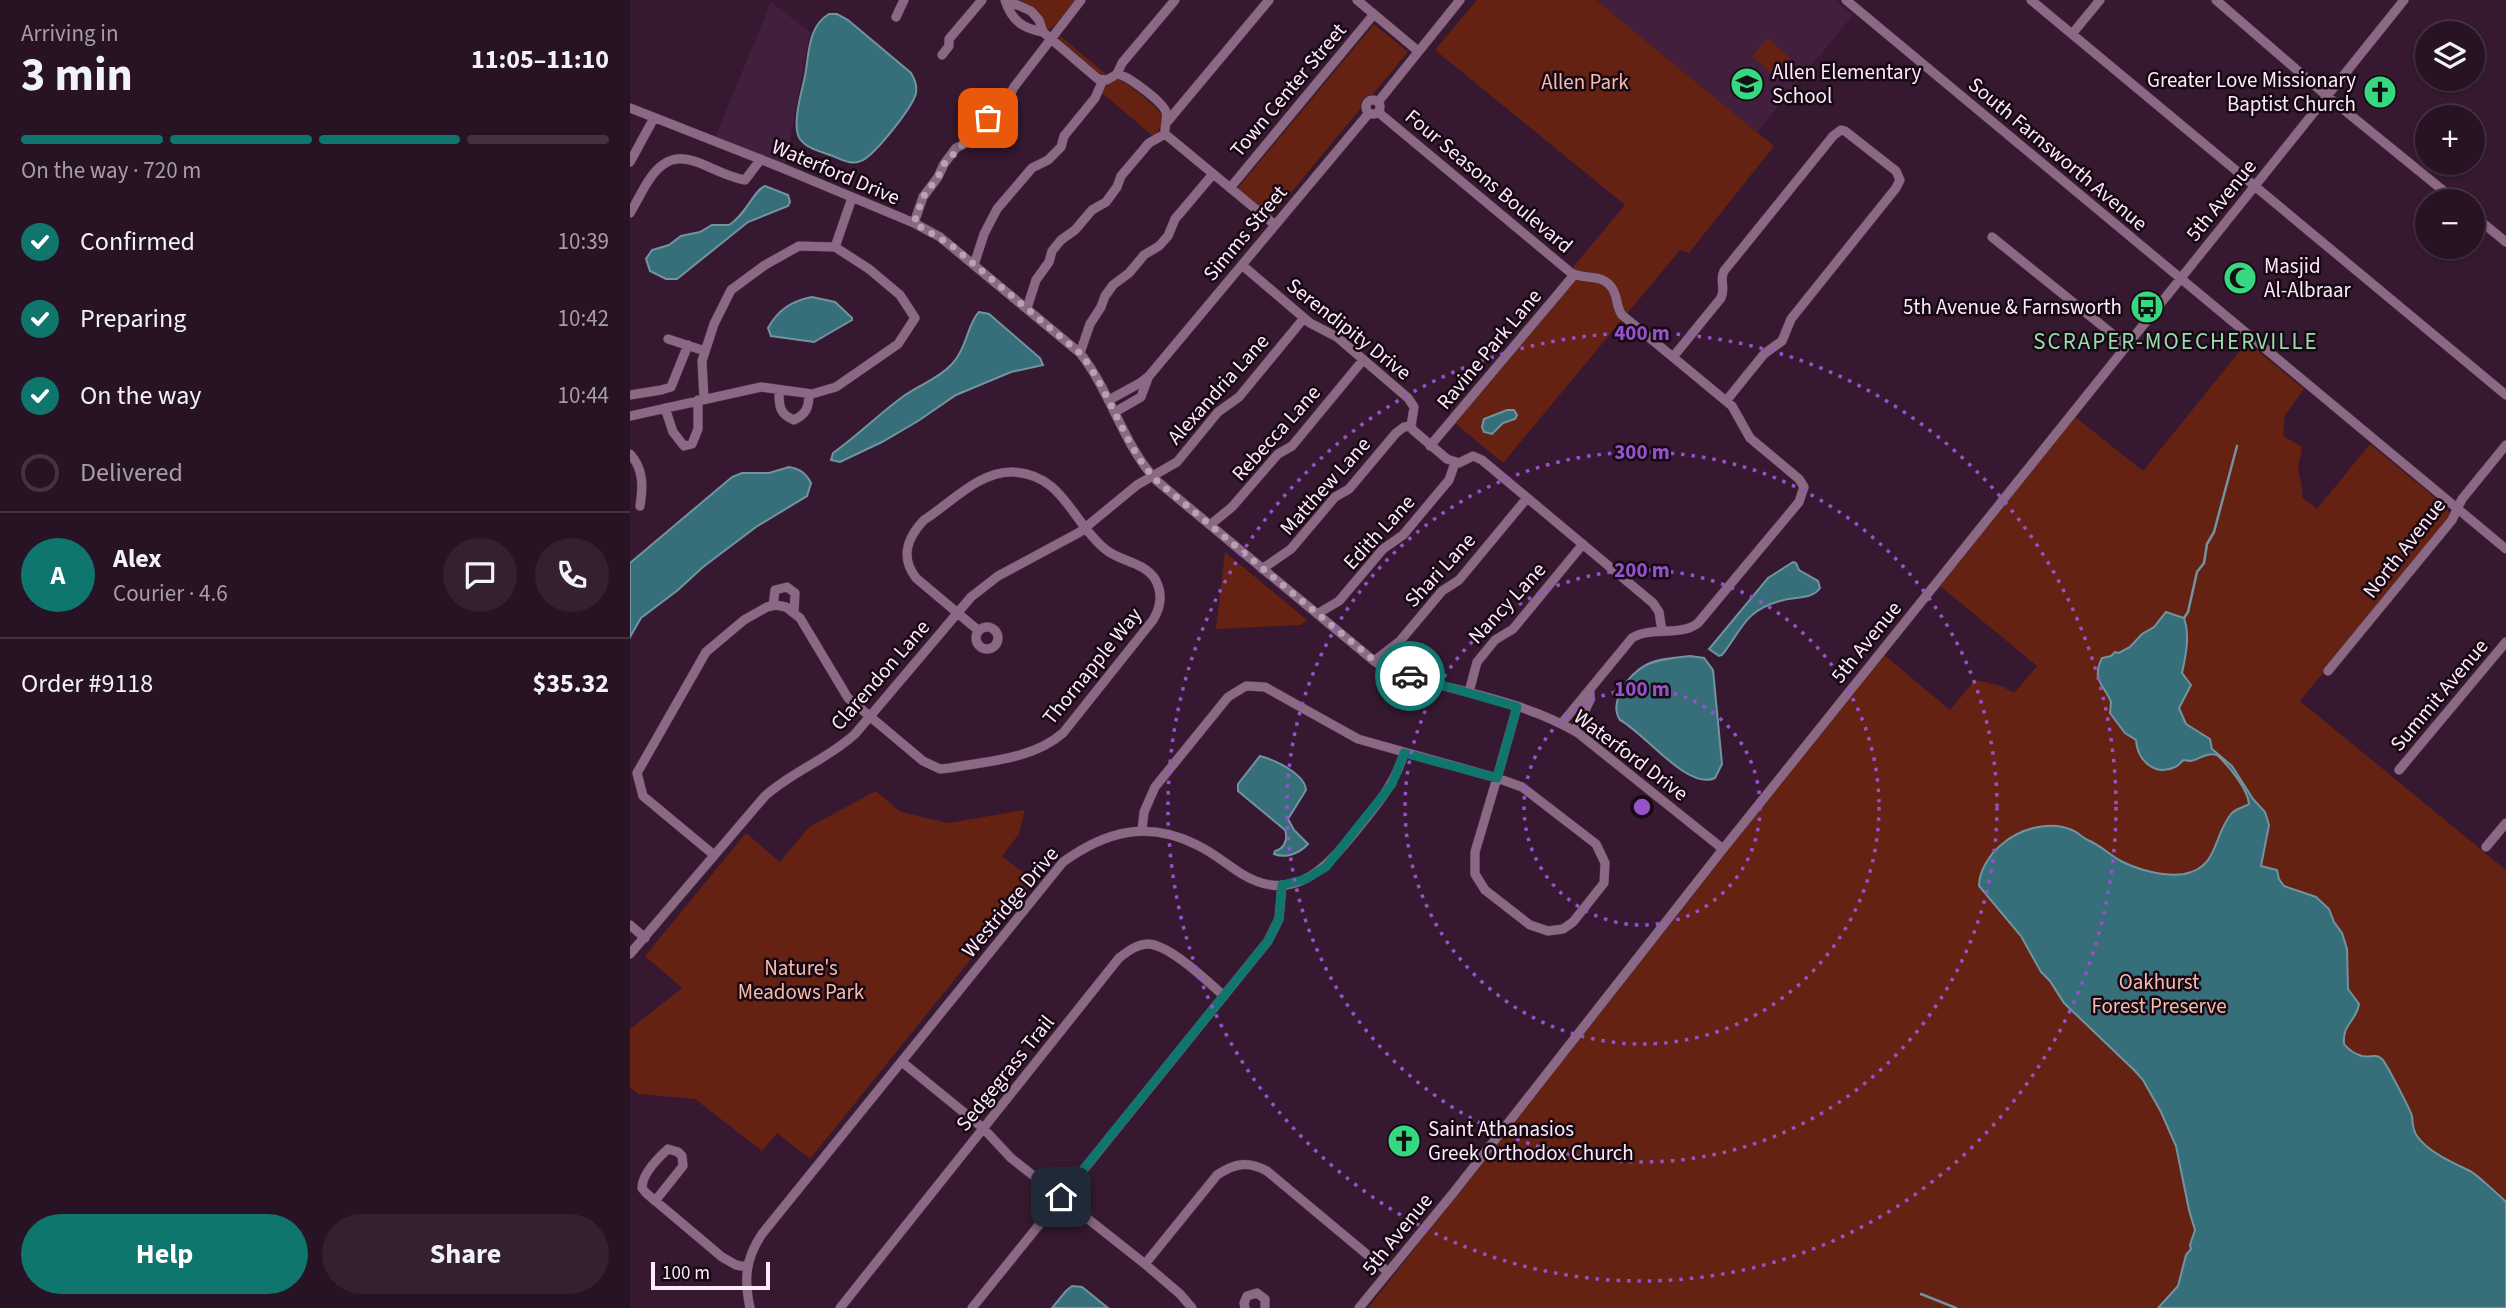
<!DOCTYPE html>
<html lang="en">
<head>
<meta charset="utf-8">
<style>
	:root { --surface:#281324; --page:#342031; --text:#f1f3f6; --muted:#a59ea6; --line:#443241; --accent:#0f766e }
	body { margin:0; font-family:"Source Sans 3",sans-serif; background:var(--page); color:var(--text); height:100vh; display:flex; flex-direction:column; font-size:26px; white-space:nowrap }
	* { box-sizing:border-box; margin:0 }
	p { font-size:23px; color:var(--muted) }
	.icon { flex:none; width:38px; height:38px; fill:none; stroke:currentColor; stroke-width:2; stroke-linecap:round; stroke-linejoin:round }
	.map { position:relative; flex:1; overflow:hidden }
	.sheet { display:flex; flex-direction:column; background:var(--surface); width:630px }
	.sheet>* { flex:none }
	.fabs { position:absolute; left:1785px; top:21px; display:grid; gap:14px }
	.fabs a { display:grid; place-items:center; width:70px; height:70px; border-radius:50%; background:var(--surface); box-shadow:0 2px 5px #0004,0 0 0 2px var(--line); font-size:35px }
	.scale { position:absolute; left:21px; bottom:18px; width:119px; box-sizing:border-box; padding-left:7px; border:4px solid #feeafa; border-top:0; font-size:19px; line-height:24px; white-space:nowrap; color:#feeafa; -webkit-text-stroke:5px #160913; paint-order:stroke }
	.pin { position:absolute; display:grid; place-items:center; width:60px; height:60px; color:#fff; margin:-30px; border-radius:14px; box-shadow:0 4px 10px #0006 }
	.courier { position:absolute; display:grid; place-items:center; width:70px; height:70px; margin:-35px; border:5px solid #0f766e; border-radius:50%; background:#fff; color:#222; box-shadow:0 2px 9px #0007 }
	.overview em { font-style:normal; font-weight:700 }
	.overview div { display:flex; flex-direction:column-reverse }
	.overview { display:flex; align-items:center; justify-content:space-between; height:119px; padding:0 21px }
	h1 { font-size:46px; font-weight:700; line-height:52px }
	.bar { display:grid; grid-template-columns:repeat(4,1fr); gap:10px 7px; align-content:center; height:84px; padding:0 21px }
	.bar i { height:9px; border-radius:5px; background:var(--line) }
	.bar .selected { background:var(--accent) }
	.bar p { grid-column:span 4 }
	.line { display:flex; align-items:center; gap:18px; padding:0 21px; border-top:2px solid var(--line) }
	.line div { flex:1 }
	.round { display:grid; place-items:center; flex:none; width:74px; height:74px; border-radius:37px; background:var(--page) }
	ol { padding:0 21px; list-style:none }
	li { display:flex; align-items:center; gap:21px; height:77px }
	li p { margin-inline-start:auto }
	li .icon { padding:7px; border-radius:50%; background:var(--accent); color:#fff; stroke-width:4 }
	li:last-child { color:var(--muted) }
	li i { width:38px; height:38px; border:4px solid var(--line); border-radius:50% }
	.action { display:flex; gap:14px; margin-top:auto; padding:14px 21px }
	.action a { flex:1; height:80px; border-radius:42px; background:var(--accent); color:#fff; font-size:28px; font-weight:700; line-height:80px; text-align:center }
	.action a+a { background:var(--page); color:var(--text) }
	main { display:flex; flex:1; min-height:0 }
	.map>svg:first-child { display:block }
</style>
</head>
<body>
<main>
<section class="sheet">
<div class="overview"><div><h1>3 min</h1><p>Arriving in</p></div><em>11:05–11:10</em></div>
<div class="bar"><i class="selected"></i><i class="selected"></i><i class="selected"></i><i></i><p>On the way · 720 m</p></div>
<ol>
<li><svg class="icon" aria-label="check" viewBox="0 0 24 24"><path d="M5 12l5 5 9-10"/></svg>Confirmed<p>10:39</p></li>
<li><svg class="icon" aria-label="check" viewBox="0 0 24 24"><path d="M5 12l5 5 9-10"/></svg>Preparing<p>10:42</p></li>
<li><svg class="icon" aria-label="check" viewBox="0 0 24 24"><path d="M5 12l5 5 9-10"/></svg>On the way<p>10:44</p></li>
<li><i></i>Delivered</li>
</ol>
<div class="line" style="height:126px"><b class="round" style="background:var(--accent);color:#fff">A</b><div><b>Alex</b><p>Courier · 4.6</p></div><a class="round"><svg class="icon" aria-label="chat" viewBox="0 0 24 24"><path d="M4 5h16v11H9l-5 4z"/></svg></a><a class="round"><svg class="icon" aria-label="phone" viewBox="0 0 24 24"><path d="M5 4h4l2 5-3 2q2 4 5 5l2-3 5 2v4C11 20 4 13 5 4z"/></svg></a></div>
<div class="line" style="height:91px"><div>Order #9118</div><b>$35.32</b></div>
<div class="action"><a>Help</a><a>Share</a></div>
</section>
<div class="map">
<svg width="1876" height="1308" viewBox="0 0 1876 1308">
	<rect width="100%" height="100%" fill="#361930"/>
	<!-- built -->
	<path fill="#421f3c" d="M966 0H1205L1223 15 1127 132Z
		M141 2 180 32 155 167 85 138Z"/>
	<!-- green -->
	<path fill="#652112" d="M390 0H446L423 27 417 30 406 10Z
		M847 0H966L1144 146 1059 253 1050 250 873 463 825 423 950 274 943 267 995 205 805 50Z
		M744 24 778 52 742 95 732 99 730 109 641 217 607 189Z
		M428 34 477 75 468 73 430 39Z
		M1138 38 1160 58 1144 76 1122 56Z
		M488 79C497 83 530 108 532 116 534 124 528 132 523 136L472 93 478 83Z
		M1617 342 1674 389 1655 415 1653 436 1671 446C1673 453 1670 455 1669 463 1666 473 1674 485 1672 497L1687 509 1740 444 1815 506 1820 514 1819 518 1670 701 1876 870V1308H738L1253 654 1320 710 1345 680 1372 686 1384 693 1407 666 1309 585 1444 416 1513 471Z
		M595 552 677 620 671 625 586 629Z
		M246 791 271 812 318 823 395 810 389 834 372 856 404 881 180 1159 147 1133 132 1151 65 1099 8 1094 0 1087V1029L52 988 15 956 116 833 150 862 179 827Z"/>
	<!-- water -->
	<path fill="#366e7a" stroke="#7293a0" stroke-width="2" d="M199 14H207L218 20 281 73C285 80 287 85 286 93 283 107 246 153 233 160 223 166 212 160 203 156 192 152 177 149 170 139 161 126 172 91 175 76 179 54 178 26 199 14Z
		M135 186 158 195 160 202 158 206 118 222 47 279H36L20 271 16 259 22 250 39 245 51 236 70 232 82 225H99C116 215 123 191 135 186Z
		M182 297 205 302 222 318V320L184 342 141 336 138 328C148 310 161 301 182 297Z
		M349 312 359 314 410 358 413 365 381 372 326 395 288 421 252 442 210 462 201 460 203 453C227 436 248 415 271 398 288 385 307 380 321 365 337 349 338 322 349 312Z
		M877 410H884L887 415 885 419 873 423 862 434 854 432 852 427 854 419Z
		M159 467C170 469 176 473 181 483L177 496 126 527 73 567 48 590 11 618 0 637V563L102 477 112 473H139Z
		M1163 562 1166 563 1169 570 1188 581 1190 588C1182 600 1164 596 1150 601 1114 611 1112 630 1092 655L1089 656 1079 649 1138 578Z
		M1536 612 1554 618C1560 635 1556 655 1552 673L1561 685 1549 708 1556 724 1580 739 1582 749 1602 766 1623 799 1635 812 1639 825 1631 866 1647 870 1649 879 1654 886 1686 897 1699 909 1704 922 1712 933 1717 949 1718 989 1729 1004C1726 1022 1712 1024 1714 1044 1718 1049 1725 1054 1732 1056 1740 1058 1745 1053 1752 1059 1756 1063 1780 1109 1782 1116 1783 1123 1782 1129 1787 1136 1798 1152 1823 1163 1840 1171 1846 1174 1870 1196 1876 1202V1308H1528L1548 1286 1556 1255 1561 1249 1560 1245 1565 1230 1559 1210 1546 1146 1531 1112 1513 1080 1505 1071 1434 1003 1420 981 1411 972 1391 936 1349 886C1349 871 1360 854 1371 845 1389 829 1419 820 1442 830 1448 832 1453 839 1460 841 1471 846 1480 855 1491 861 1508 870 1535 877 1554 874 1589 867 1582 838 1601 814 1606 808 1613 808 1619 804 1618 789 1598 765 1587 755 1575 752 1570 760 1560 761 1558 761 1556 760 1554 760 1551 761 1549 766 1545 767 1525 777 1507 760 1506 740L1495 733 1480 713 1481 702C1474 684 1461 681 1472 658L1481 656 1485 652 1489 653 1500 647 1512 634 1524 627Z
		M1060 656 1074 658 1083 670 1092 764 1085 778C1058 791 1015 733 990 720 978 702 999 674 1016 665 1029 658 1046 658 1060 656Z
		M630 756C645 760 675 774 676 790L658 819 664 830 678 844C670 853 656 859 644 854L645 851C655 849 658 838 655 830L608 791V784Z
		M442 1286 452 1287 478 1308H422L436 1291Z"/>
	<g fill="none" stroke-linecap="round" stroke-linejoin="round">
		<!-- stream -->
		<path stroke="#7293a0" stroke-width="2.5" d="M1554 618 1558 612 1567 572 1574 563 1577 544 1584 532 1607 446
			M1291 1294 1326 1308"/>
		<defs>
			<path id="minor" d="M375 0C382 21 392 28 413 32
				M376 0 401 11 409 20 413 32 468 79 477 80 487 74C497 75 533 102 536 112 538 119 534 127 535 134L645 225
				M727 0 788 51
				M1216 0 1876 549
				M1401 0 1876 395
				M1586 0 1697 96 1826 201
				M266 17 274 0
				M1442 34 1470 0
				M312 55 319 46V39L352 0
				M487 74 492 63 545 0
				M736 107a7 7 0 1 1 14 0a7 7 0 1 1-14 0Z
				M748 102 830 0
				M0 108 150 167 284 223 310 237 450 353C481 392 493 445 527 481L744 661C762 675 788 679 810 685 857 697 906 708 948 733L1093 849
				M748 112 940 272C953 281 971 272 982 288 988 297 986 307 992 315L1102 406 1120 438 1169 479 1174 487 1169 502 1068 623C1051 637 1021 626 1002 638L932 723
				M537 122 639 0
				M0 162 24 118
				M600 188 744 14
				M0 213C7 202 12 190 19 180 48 136 76 173 115 180L131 159
				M1843 215 1876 242
				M284 223 293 197 308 177 314 164 326 148 336 143 354 121 368 112 376 103 384 87 451 0
				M1362 237 1496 345
				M205 247 222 198
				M344 265 354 234 367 209 402 168 418 160 431 147 434 136 465 98 473 80
				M612 265 680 323 707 337 778 398 784 407 781 426 783 430 817 459 829 463 843 456 852 460 1023 603 1029 612 1032 631
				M397 308 406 280 419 262 422 251 431 240 445 230 462 210 476 202 487 187 491 176 519 143 535 134
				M38 339 75 351
				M450 353 460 324 471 307 475 296 483 285 499 273 514 255 529 246 538 236 545 219 583 174
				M1043 357 1091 298C1096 288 1089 280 1094 271L1203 136 1211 130 1215 131 1266 171 1270 180 1266 188 1161 319 1152 341 1134 354 1096 401
				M149 391C149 406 149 414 164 420 176 414 179 408 179 394
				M0 395 31 390 41 387 58 345
				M479 400 510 383 519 376 739 113
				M35 408 43 432 54 446 62 444 68 429V400
				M485 412 511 397 518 378
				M0 416 131 387 182 394 206 387 268 344 285 318 270 295 239 269 205 247 169 246 135 265 101 290 84 324 72 361 74 399
				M800 446 944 275
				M0 454C14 469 13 487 10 506
				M580 525 602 507 648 454 662 446 733 360
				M632 569 661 549 705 497 719 489 766 433 774 427 781 426
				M143 606 145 590 157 587 165 593 164 612
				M687 614 709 601 753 549 773 535 819 480 825 463
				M346 638a11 11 0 1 1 22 0a11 11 0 1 1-22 0Z
				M744 661 770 641 812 591 829 580 897 498
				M1698 671 1822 520 1832 499 1876 445
				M839 692 847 662 865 640 883 629 953 544
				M945 731 960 700V689
				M1769 770 1876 642
				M512 830 514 812 525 787 598 697 616 686 635 687 728 739 867 778 892 787 966 844 975 863 974 883 943 922 933 929 918 931 900 925 855 890 845 874V852L867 778 887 707
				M1856 847 1876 823
				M84 855 13 796 7 773 76 652 114 620 137 607 146 605 156 607 170 618 218 698 293 761 310 769 320 768C359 761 403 759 433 733L523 620C531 607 533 593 525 579 513 561 490 562 475 549 442 522 433 474 383 472 349 471 321 503 294 520 277 538 270 557 286 578L349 631
				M0 925 15 938
				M0 954 135 796C163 771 198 759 225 734L341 597 368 576 450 532 507 485 547 462 588 412 609 397 674 318
				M272 1062 353 1128 381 1158 515 1264 550 1294 562 1308
				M25 1201 53 1166 52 1156 48 1152 38 1149C28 1158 12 1174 12 1188L16 1193 92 1257 106 1265 117 1267
				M515 1264 587 1175C605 1163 618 1161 637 1171L758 1272
				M120 1308C114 1280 115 1259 132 1234L433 862C476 831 518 820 567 845 584 853 597 865 612 874 659 903 692 873 720 838 742 811 764 787 774 753
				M210 1308 489 958C498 951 507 944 519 944 541 946 577 981 594 996
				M342 1308 638 941 649 919 652 885
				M615 1308 614 1303 617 1296 627 1293 635 1299V1308
				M729 1308 824 1192 1093 849 1774 0"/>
		</defs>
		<!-- minor casing -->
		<use href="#minor" stroke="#4e364a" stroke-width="10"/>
		<!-- minor -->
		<use href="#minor" stroke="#8b6883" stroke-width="9"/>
	</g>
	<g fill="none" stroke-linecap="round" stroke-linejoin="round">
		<!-- done -->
		<path stroke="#b8a1b3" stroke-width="7" stroke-dasharray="0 12.6" d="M358 118 314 164 308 177 293 197 284 223 321 245 450 353C481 392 493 445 527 481L751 666 780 676"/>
		<!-- route -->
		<path stroke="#0f766e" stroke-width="9" d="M431 1197 638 941 649 919 652 885 676 879 696 867 762 784 774 753 867 778 887 707 780 676"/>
	</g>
	<!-- distance rings -->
	<g fill="none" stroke="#9552cb" stroke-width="3.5" stroke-dasharray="3.5 7">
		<circle cx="1012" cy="807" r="118"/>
		<circle cx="1012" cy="807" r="237"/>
		<circle cx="1012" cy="807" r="355"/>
		<circle cx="1012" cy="807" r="474"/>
	</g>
	<!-- icons -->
	<defs>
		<symbol id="school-disc" viewBox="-11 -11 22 22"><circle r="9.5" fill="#36d880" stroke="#160913"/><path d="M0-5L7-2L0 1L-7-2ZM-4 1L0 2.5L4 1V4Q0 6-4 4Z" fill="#111"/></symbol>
		<symbol id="church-disc" viewBox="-11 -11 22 22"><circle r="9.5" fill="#36d880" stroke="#160913"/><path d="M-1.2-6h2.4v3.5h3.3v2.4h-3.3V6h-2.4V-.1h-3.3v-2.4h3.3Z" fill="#111"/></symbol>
		<symbol id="mosque-disc" viewBox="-11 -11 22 22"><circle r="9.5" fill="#36d880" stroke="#160913"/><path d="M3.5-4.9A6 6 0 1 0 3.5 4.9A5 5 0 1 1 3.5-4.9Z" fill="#111"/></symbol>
		<symbol id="bus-disc" viewBox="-11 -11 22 22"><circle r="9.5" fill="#36d880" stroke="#160913"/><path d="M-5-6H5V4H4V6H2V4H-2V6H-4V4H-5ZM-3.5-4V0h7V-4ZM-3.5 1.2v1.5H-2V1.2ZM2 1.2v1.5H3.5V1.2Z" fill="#111"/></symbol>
	</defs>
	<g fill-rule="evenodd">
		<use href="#school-disc" x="1098" y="65" width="38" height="38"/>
		<use href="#church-disc" x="1731" y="73" width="38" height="38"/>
		<use href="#mosque-disc" x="1591" y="259" width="38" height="38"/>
		<use href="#bus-disc" x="1498" y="288" width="38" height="38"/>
		<use href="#church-disc" x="755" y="1122" width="38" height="38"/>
	</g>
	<g text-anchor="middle" stroke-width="5" stroke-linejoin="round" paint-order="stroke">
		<!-- poi labels -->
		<g font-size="21" fill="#feeafa" stroke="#160913" text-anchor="start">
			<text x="1142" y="79">Allen Elementary<tspan x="1142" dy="24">School</tspan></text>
			<text x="1726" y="87" text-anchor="end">Greater Love Missionary<tspan x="1726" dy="24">Baptist Church</tspan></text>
			<text x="1634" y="273">Masjid<tspan x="1634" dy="24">Al-Albraar</tspan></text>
			<text x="1492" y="314" text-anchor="end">5th Avenue &amp; Farnsworth</text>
			<text x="798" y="1136">Saint Athanasios<tspan x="798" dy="24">Greek Orthodox Church</tspan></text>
		</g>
		<!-- park labels -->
		<g font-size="21" fill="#f7bbac" stroke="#160913">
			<text x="955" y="89">Allen Park</text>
			<text x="171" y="975">Nature's<tspan x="171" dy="24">Meadows Park</tspan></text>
			<text x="1529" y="989">Oakhurst<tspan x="1529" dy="24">Forest Preserve</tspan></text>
		</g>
		<!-- street labels -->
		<g font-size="21" fill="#feeafa" stroke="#160913">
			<text transform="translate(658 90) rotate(-50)" y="7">Town Center Street</text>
			<text transform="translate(1428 154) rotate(40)" y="7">South Farnsworth Avenue</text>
			<text transform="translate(206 172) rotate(23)" y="7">Waterford Drive</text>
			<text transform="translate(859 181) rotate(40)" y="7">Four Seasons Boulevard</text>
			<text transform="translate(1591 200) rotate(-51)" y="7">5th Avenue</text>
			<text transform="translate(615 233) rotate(-50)" y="7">Simms Street</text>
			<text transform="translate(719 329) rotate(38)" y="7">Serendipity Drive</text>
			<text transform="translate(859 349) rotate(-50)" y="7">Ravine Park Lane</text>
			<text transform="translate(588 389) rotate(-48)" y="7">Alexandria Lane</text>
			<text transform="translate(646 433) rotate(-48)" y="7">Rebecca Lane</text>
			<text transform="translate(695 486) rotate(-48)" y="7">Matthew Lane</text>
			<text transform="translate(749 532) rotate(-47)" y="7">Edith Lane</text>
			<text transform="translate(1774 548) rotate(-52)" y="7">North Avenue</text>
			<text transform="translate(810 570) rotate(-47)" y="7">Shari Lane</text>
			<text transform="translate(877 603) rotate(-47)" y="7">Nancy Lane</text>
			<text transform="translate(1236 642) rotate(-51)" y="7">5th Avenue</text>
			<text transform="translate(462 666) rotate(-51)" y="7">Thornapple Way</text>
			<text transform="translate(250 675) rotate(-49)" y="7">Clarendon Lane</text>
			<text transform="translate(1809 695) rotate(-50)" y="7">Summit Avenue</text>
			<text transform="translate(1001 755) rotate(37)" y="7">Waterford Drive</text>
			<text transform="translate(380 902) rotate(-50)" y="7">Westridge Drive</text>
			<text transform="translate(375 1073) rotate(-51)" y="7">Sedgegrass Trail</text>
			<text transform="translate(767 1234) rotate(-51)" y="7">5th Avenue</text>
		</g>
		<!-- neighbourhood labels -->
		<g font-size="23" letter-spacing="2" fill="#95ddac" stroke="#160913">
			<text x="1546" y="349">SCRAPER-MOECHERVILLE</text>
		</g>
	</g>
	<circle cx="1012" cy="807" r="10" fill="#9552cb" stroke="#160913" stroke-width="3.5"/>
	<g font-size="21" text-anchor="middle" font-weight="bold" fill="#9552cb" stroke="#160913" stroke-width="5" stroke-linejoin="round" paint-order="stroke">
		<text x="1012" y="340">400 m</text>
		<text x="1012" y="459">300 m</text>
		<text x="1012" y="577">200 m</text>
		<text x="1012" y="696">100 m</text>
	</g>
</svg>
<div class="fabs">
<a><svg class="icon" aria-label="layers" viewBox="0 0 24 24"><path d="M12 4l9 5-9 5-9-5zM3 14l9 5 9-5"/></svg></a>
<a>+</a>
<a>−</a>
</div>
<div class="scale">100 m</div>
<div class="pin" style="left:358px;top:118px;background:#ea580c"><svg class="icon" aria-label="bag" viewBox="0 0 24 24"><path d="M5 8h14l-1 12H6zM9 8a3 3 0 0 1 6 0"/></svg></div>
<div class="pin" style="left:431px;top:1197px;background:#1f2937"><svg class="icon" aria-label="home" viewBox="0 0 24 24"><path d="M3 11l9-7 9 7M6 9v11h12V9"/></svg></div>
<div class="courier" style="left:780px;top:676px"><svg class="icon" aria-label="car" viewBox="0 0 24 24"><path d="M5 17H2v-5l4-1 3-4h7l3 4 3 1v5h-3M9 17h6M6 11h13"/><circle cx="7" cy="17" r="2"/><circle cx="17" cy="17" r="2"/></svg></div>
</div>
</main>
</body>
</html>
